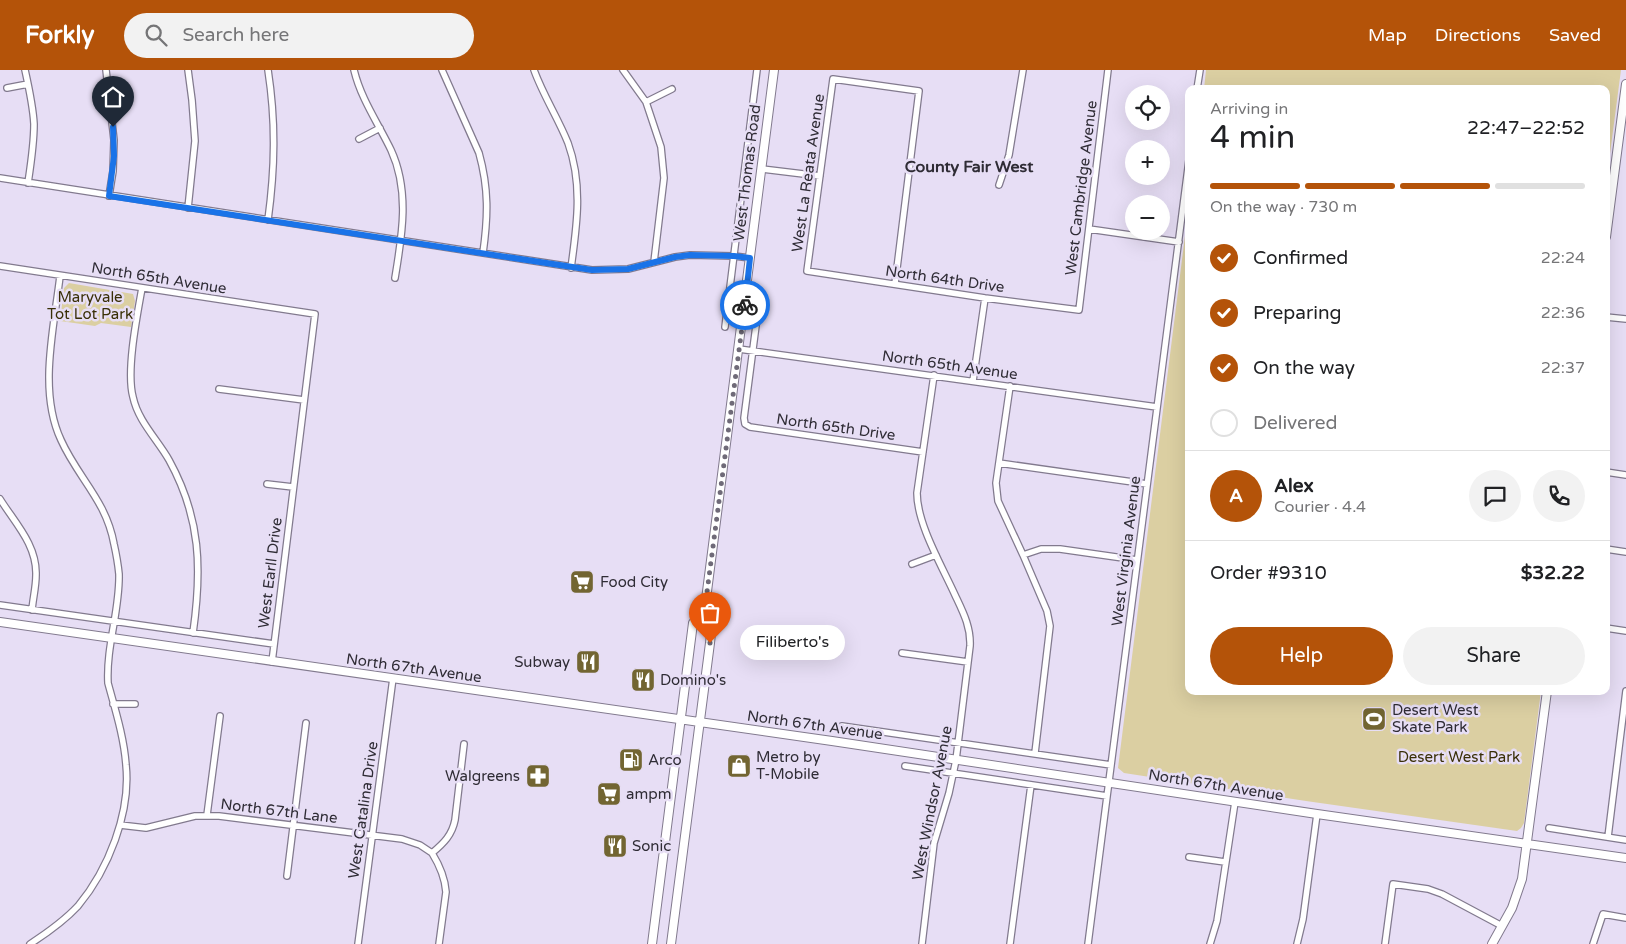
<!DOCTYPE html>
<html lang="en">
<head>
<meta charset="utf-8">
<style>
	:root { --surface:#fff; --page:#f2f2f2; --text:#202124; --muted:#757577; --line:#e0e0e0; --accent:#b45309 }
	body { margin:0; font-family:"Varela Round",sans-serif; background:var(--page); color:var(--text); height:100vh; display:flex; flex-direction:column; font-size:19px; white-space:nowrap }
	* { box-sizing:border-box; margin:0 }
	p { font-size:16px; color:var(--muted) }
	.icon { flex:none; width:28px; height:28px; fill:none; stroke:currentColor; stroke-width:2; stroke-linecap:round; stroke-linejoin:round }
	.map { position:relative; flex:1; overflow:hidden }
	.panel { position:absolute; left:1185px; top:15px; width:425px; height:610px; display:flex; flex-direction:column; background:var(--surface); border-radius:10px; box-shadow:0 5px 20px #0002 }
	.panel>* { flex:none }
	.controls { position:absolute; left:1125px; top:15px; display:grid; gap:10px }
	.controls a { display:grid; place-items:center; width:45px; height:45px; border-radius:50%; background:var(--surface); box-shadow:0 5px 20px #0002; font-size:25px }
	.pin { position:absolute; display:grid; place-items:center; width:42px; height:42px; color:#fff; margin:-51px -21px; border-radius:50% 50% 50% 0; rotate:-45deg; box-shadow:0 0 5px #0007 }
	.pin .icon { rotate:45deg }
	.courier { position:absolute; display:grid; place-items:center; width:50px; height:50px; margin:-25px; border:4px solid #1a73e8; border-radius:50%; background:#fff; color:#222; box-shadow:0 1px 6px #0007 }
	.bubble { position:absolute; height:35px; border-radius:18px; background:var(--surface); box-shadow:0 5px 20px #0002; font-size:16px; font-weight:600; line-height:35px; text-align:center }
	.head em { font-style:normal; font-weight:600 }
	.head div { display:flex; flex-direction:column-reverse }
	.head { display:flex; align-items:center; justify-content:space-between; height:85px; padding:0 25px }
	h1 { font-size:32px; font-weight:600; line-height:38px }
	.bar { display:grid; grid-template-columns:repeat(4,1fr); gap:8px 5px; align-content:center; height:60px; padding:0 25px }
	.bar i { height:6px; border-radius:4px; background:var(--line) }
	.bar .active { background:var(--accent) }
	.bar p { grid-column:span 4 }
	.line { display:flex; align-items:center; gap:12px; padding:0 25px; border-top:1px solid var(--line) }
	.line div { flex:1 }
	.round { display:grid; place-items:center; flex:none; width:52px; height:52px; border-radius:26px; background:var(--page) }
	ol { padding:0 25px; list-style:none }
	li { display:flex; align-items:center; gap:15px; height:55px }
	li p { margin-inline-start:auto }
	li .icon { padding:5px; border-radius:50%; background:var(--accent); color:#fff; stroke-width:4 }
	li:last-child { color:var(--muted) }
	li i { width:28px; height:28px; border:2px solid var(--line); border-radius:50% }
	.cta { display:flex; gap:10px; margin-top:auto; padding:10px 25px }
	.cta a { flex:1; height:58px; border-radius:30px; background:var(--accent); color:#fff; font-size:20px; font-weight:600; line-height:58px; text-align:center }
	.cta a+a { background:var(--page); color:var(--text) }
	header { display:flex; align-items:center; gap:30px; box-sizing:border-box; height:70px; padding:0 25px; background:var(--accent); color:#fff }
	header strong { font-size:24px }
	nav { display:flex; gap:28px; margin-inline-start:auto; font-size:18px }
	.search { width:350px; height:45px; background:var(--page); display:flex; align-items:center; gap:12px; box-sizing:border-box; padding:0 18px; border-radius:28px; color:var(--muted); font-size:19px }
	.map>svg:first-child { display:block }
</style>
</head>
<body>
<header>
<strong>Forkly</strong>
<div class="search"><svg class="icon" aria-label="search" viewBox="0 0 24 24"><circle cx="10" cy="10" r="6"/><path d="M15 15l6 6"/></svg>Search here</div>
<nav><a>Map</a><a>Directions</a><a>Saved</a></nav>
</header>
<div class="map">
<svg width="1626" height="874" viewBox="0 0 1626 874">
	<rect width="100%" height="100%" fill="#e7def5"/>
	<!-- park -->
	<path fill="#dbcfa2" d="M1206 0H1621L1606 114V19H1204Z
		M1189 134V621H1541L1524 753 1521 758 1517 761 1306 731 1124 703 1118 698Z
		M69 213 133 224 135 231 131 257 101 253 95 256 60 251 64 218Z"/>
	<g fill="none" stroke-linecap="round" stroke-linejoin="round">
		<defs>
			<path id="street" d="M25 0C29 18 33 36 34 54 34 74 31 93 28 113
				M106 0 114 70 113 101 109 126
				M188 0 192 30 195 71 188 138
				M354 0C361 29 378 53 391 80 410 121 402 166 395 208
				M442 0 479 83C489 119 488 147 483 183
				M534 0C543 25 558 48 568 73 583 114 577 155 571 198
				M623 0 646 32 661 77 664 108 654 192
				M7 18 28 14
				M1197 19 1200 0
				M646 32 672 19
				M359 69 380 58
				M762 99 820 106
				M0 108 592 200 628 199 675 187 690 185 734 186 750 188
				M999 115 1009 85 1023 0
				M268 150C275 98 276 52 268 0
				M1089 159 1179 172
				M0 196 315 244 272 592
				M895 214 919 21 833 9 807 201 985 228 1079 240 1108 0
				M142 218C137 246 126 301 133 327 138 351 157 369 169 390 201 448 202 499 193 563
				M1606 247 1626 249
				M757 248 744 348 745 354 750 357 923 382
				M725 257 757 0
				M739 279 1157 337
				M973 311 985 228
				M1010 316 996 413 998 431 1023 485 1047 541 1050 556 1035 683
				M219 319 304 330
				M999 393 1147 414
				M1606 402 1626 405
				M267 414 293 417
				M0 429C15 453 37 475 36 505 36 517 33 528 32 540
				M1606 479 1626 482
				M1023 485 1041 479H1060L1137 490
				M912 494 936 485
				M0 535 274 574
				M1606 558 1626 561
				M902 583 968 592
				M113 634H135
				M842 656 1111 695
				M905 696 1107 726
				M207 745 220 646
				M120 755 146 758 195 746H219L402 769 420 775 432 783
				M1549 758 1626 770
				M1608 767 1626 621
				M1189 787 1225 792
				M287 806 306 653
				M30 874C47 863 64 851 78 836 108 800 131 743 126 695 124 667 115 639 108 613 106 576 120 540 119 504 118 494 116 483 114 474 106 430 78 408 61 370 38 321 54 258 60 206
				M358 874 393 608
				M439 874 446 822C445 807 440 796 432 783 444 773 452 765 455 750L464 674
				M922 874 934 773 949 723 956 690 970 576C971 557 963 542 955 525 942 496 917 454 917 423L934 305
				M1010 874 1031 715
				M1088 874 1189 90
				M1210 874 1217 851 1235 732
				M1297 874 1303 849 1317 744
				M1385 874 1393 814 1428 819 1442 824 1502 856
				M1593 874 1603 844 1626 848"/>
			<path id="secondary" d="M1606 167 1626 14
				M0 552 832 671 1317 744 1626 788
				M652 874 693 553 705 537
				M671 874 710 573 712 554 705 537 774 0
				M1492 874 1512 838 1522 809 1547 621"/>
		</defs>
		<!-- street casing -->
		<use href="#street" stroke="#827a8e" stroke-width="8"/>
		<!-- secondary casing -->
		<use href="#secondary" stroke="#827a8e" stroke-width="10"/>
		<!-- street -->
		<use href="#street" stroke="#fff" stroke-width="5.5"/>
		<!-- secondary -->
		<use href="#secondary" stroke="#fff" stroke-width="8"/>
	</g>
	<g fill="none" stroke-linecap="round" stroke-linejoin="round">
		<!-- done -->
		<path stroke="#6f6a78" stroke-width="5" stroke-dasharray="0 9" d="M710 573 712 554 705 537 745 235"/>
		<!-- route -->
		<path stroke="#1a73e8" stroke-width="6" d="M113 57 114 86 109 126 592 200 628 199 675 187 690 185 734 186 750 188 745 235"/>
	</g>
	<!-- icons -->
	<defs>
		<symbol id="supermarket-square" viewBox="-11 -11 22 22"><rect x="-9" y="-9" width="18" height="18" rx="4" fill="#726532" stroke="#e7def5"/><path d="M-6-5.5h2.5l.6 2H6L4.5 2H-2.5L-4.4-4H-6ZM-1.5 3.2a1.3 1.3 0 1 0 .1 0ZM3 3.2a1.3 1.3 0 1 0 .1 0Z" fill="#fff"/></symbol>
		<symbol id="restaurant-square" viewBox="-11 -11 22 22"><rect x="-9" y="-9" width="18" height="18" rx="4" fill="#726532" stroke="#e7def5"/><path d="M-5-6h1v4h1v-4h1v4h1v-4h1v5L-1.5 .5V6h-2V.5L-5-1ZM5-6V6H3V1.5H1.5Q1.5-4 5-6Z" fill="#fff"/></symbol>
		<symbol id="stadium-square" viewBox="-11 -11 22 22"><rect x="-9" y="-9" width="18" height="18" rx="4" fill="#726532" stroke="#e7def5"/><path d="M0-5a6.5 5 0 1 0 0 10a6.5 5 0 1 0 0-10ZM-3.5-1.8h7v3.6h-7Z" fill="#fff"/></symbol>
		<symbol id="fuel-square" viewBox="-11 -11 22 22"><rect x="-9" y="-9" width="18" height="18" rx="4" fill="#726532" stroke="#e7def5"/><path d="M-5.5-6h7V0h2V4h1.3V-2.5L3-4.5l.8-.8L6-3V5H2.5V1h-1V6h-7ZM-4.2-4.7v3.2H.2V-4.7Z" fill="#fff"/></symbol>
		<symbol id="shop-square" viewBox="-11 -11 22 22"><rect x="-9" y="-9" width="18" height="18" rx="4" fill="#726532" stroke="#e7def5"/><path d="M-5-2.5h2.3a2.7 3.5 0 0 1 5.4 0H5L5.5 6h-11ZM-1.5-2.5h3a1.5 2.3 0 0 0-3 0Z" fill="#fff"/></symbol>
		<symbol id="pharmacy-square" viewBox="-11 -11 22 22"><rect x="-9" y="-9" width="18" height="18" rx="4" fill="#726532" stroke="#e7def5"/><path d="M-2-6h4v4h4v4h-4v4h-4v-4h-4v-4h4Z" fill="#fff"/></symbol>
	</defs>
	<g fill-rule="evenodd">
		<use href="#supermarket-square" x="568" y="498" width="28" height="28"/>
		<use href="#restaurant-square" x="574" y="578" width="28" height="28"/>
		<use href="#restaurant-square" x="629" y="596" width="28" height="28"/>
		<use href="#stadium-square" x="1360" y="635" width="28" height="28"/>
		<use href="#fuel-square" x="617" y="676" width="28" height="28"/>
		<use href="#shop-square" x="725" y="682" width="28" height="28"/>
		<use href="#pharmacy-square" x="524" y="692" width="28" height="28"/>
		<use href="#supermarket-square" x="595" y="710" width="28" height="28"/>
		<use href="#restaurant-square" x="601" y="762" width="28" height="28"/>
	</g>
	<g text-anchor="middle" stroke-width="5" stroke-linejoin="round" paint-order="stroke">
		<!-- street labels -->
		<g font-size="15" fill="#2f2c35" stroke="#e7def5">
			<text transform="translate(747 103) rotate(-83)" y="5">West Thomas Road</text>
			<text transform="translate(808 103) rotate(-82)" y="5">West La Reata Avenue</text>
			<text transform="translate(1081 118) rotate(-83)" y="5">West Cambridge Avenue</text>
			<text transform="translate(159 208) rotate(9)" y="5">North 65th Avenue</text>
			<text transform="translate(945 209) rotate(8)" y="5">North 64th Drive</text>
			<text transform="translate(950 295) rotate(8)" y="5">North 65th Avenue</text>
			<text transform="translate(836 357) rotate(8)" y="5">North 65th Drive</text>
			<text transform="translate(1126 481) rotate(-83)" y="5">West Virginia Avenue</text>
			<text transform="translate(270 503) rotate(-83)" y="5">West Earll Drive</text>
			<text transform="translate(414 598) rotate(8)" y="5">North 67th Avenue</text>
			<text transform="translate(815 655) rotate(8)" y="5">North 67th Avenue</text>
			<text transform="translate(1216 715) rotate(9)" y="5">North 67th Avenue</text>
			<text transform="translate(932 733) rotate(-79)" y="5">West Windsor Avenue</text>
			<text transform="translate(363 740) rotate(-82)" y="5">West Catalina Drive</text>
			<text transform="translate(279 741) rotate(7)" y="5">North 67th Lane</text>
		</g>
		<!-- park labels -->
		<g font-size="15" fill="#392f06" stroke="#e7def5">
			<text x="90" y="232">Maryvale<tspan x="90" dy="17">Tot Lot Park</tspan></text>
			<text x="1459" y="692">Desert West Park</text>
		</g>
		<!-- poi labels -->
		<g font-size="15" fill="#2f2c35" stroke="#e7def5" text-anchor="start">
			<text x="600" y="517">Food City</text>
			<text x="570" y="597" text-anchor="end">Subway</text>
			<text x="660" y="615">Domino's</text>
			<text x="1392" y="645">Desert West<tspan x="1392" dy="17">Skate Park</tspan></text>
			<text x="756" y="692">Metro by<tspan x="756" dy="17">T-Mobile</tspan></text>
			<text x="648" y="695">Arco</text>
			<text x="520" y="711" text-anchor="end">Walgreens</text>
			<text x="626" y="729">ampm</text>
			<text x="632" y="781">Sonic</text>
		</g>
		<!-- neighbourhood labels -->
		<g font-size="16" font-weight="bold" fill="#2f2c35" stroke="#e7def5">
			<text x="969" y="102">County Fair West</text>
		</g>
	</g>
</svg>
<div class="controls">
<a><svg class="icon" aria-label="locate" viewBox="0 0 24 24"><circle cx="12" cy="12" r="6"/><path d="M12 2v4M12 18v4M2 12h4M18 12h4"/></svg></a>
<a>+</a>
<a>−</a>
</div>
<div class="pin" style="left:710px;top:573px;background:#ea580c"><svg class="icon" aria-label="bag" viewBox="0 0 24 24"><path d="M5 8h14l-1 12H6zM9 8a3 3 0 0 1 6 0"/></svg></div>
<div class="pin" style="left:113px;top:57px;background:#1f2937"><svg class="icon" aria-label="home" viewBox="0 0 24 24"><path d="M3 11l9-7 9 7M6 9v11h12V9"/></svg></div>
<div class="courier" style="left:745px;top:235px"><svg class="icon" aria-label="bike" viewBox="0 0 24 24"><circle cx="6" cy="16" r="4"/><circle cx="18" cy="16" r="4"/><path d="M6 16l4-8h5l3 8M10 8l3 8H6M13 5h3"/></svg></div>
<div class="bubble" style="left:740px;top:555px;width:105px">Filiberto's</div>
<section class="panel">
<div class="head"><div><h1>4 min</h1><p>Arriving in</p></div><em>22:47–22:52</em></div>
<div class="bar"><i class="active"></i><i class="active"></i><i class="active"></i><i></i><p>On the way · 730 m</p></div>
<ol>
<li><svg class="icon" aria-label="check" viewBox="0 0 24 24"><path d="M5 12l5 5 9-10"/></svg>Confirmed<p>22:24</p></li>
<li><svg class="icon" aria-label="check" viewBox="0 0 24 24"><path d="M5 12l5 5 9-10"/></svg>Preparing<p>22:36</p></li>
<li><svg class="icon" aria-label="check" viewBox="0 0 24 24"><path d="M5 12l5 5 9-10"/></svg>On the way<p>22:37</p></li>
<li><i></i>Delivered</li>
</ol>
<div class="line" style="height:90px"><b class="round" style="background:var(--accent);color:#fff">A</b><div><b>Alex</b><p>Courier · 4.4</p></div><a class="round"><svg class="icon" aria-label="chat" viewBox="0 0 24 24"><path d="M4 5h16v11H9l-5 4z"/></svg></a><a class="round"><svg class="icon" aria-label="phone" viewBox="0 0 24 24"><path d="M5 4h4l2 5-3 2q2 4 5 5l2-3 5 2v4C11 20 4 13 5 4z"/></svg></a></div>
<div class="line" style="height:65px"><div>Order #9310</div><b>$32.22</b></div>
<div class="cta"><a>Help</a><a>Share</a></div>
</section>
</div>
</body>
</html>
